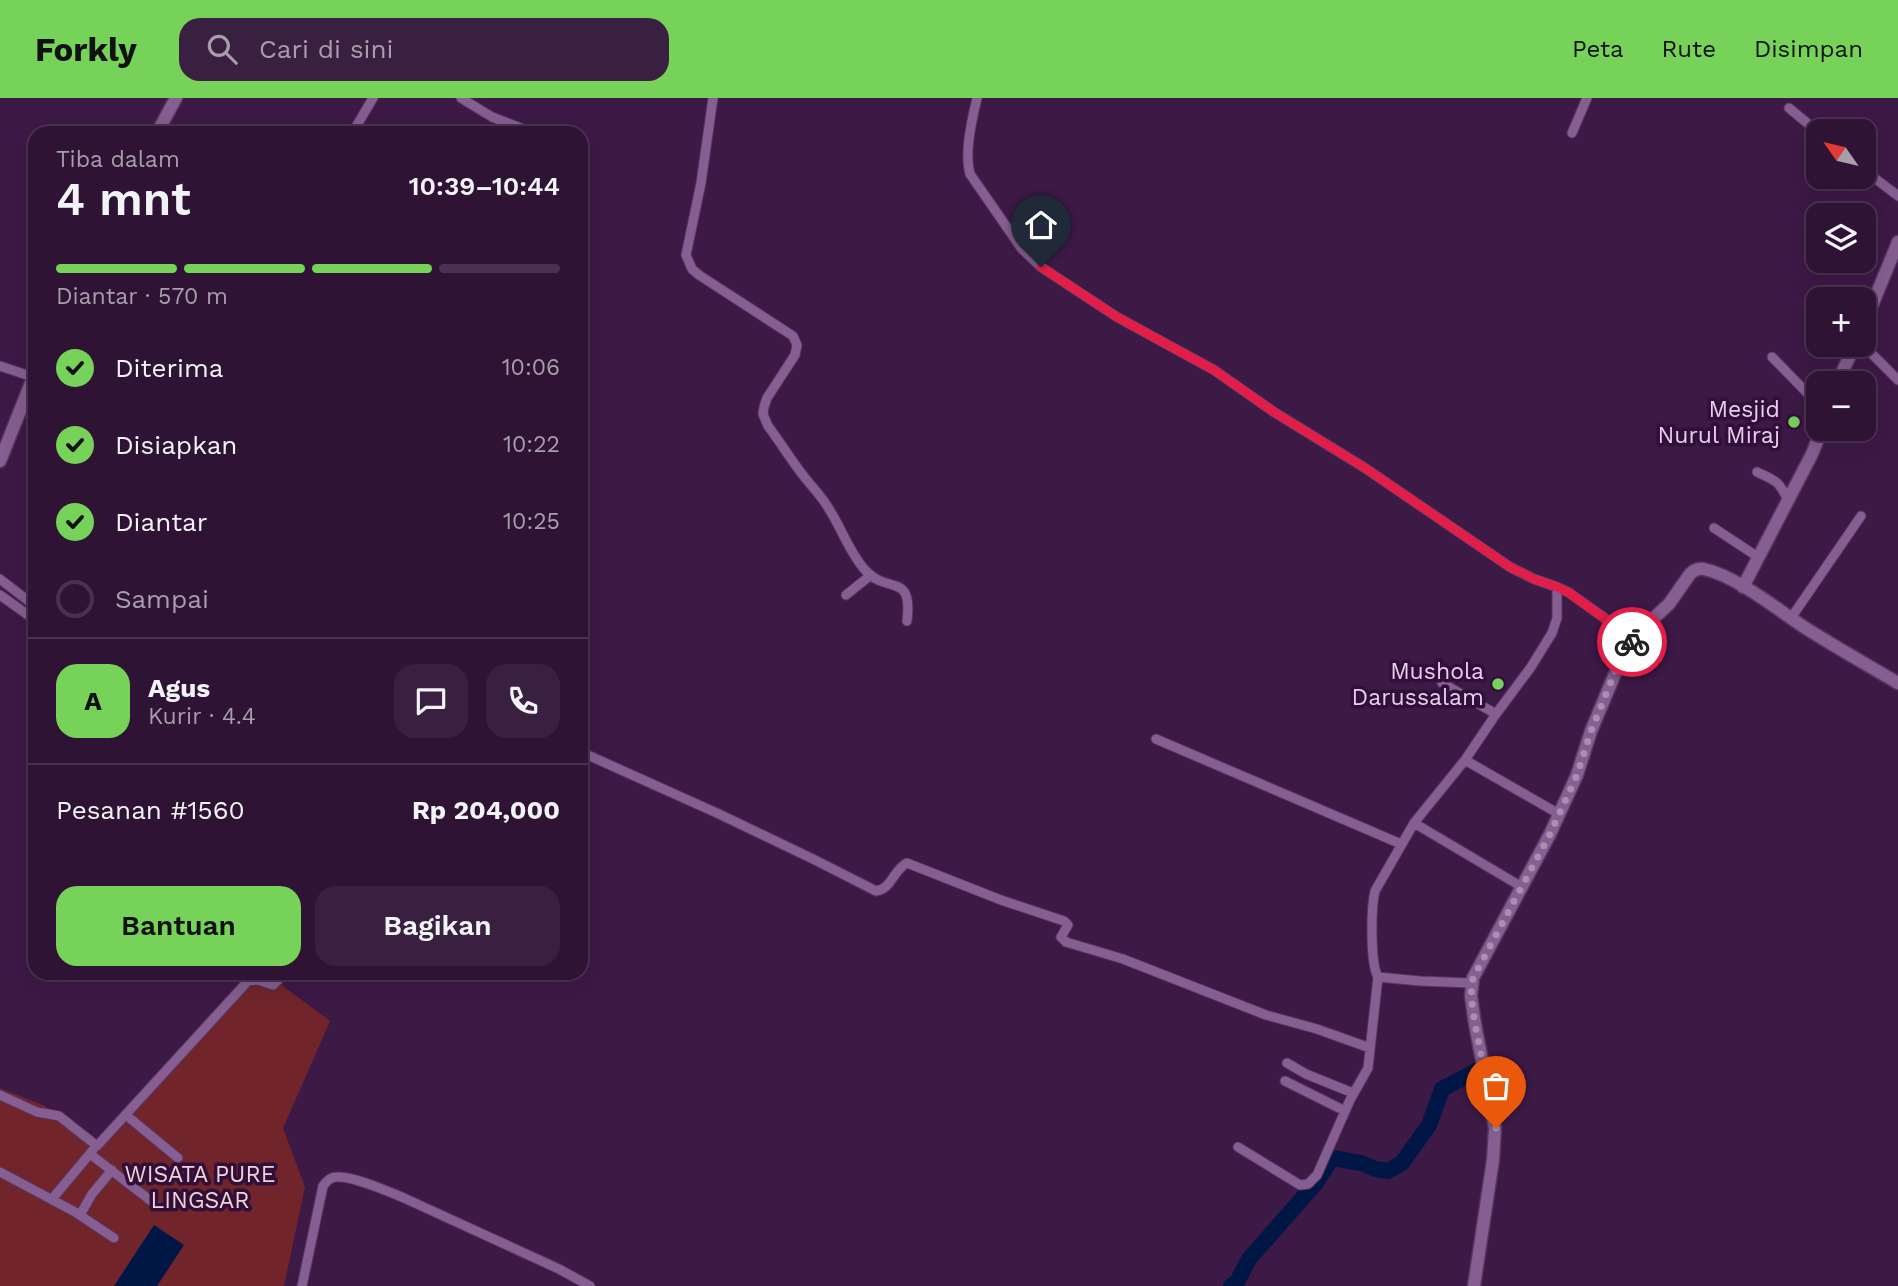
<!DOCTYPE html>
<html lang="id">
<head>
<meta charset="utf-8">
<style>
	:root { --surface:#2e1334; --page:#3a2040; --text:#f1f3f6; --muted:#a79eac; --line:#49324f; --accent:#77d259 }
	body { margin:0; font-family:"Work Sans",sans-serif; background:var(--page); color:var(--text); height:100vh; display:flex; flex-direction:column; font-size:26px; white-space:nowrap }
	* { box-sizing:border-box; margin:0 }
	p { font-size:23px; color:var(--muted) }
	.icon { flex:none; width:38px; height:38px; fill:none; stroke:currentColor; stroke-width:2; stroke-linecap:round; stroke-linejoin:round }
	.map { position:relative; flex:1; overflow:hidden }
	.details { position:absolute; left:28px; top:28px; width:560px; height:854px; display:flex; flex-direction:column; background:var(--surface); border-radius:21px; box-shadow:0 7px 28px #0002,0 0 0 2px var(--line) }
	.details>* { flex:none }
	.needle { width:46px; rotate:304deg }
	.tools { position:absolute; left:1806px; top:21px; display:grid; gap:14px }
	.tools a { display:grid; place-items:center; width:70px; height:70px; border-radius:14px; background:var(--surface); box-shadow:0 7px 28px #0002,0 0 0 2px var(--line); font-size:35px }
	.pin { position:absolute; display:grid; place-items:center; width:60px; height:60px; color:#fff; margin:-72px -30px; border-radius:50% 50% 50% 0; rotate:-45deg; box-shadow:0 0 7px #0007 }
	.pin .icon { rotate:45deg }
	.courier { position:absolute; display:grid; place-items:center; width:70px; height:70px; margin:-35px; border:5px solid #e11d48; border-radius:50%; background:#fff; color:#222; box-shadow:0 2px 9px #0007 }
	.summary em { font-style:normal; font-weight:600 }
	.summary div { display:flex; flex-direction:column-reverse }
	.summary { display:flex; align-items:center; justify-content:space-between; height:119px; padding:0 28px }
	h1 { font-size:46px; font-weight:600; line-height:52px }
	.bar { display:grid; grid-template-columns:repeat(4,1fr); gap:10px 7px; align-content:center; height:84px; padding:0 28px }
	.bar i { height:9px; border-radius:5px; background:var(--line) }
	.bar .selected { background:var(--accent) }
	.bar p { grid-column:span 4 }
	.line { display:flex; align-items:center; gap:18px; padding:0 28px; border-top:2px solid var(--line) }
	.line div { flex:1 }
	.round { display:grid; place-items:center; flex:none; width:74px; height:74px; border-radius:21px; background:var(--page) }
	ol { padding:0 28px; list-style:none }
	li { display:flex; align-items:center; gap:21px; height:77px }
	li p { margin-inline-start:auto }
	li .icon { padding:7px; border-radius:50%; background:var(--accent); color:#111; stroke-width:4 }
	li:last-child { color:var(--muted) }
	li i { width:38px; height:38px; border:4px solid var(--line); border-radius:50% }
	.action { display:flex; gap:14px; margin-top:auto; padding:14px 28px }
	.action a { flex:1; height:80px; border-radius:21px; background:var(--accent); color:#111; font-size:28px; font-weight:600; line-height:80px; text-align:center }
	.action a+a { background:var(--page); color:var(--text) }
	header { display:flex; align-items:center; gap:42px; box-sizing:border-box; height:98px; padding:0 35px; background:var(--accent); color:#111 }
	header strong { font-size:33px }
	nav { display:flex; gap:38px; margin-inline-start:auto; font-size:24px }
	.search { width:490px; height:63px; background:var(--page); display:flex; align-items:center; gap:18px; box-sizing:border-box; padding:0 24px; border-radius:21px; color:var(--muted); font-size:26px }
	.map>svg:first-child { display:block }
</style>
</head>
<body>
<header>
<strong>Forkly</strong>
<div class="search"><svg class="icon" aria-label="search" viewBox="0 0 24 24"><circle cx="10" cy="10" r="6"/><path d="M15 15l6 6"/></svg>Cari di sini</div>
<nav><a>Peta</a><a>Rute</a><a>Disimpan</a></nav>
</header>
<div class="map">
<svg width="1898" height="1188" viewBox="0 0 1898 1188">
	<rect width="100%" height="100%" fill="#3d1946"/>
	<!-- green -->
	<path fill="#71252b" d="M279 885 330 923 283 1030 305 1089 284 1188H0V990L45 1008 97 1054 247 889Z"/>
	<!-- water -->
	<path fill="#001746" d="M154 1127 184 1147 157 1188H114Z"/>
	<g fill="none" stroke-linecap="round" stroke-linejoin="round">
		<!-- river -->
		<path stroke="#001746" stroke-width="16" d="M1231 1188 1237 1184 1249 1161 1316 1085 1332 1060 1361 1065 1375 1071 1388 1073 1402 1065 1429 1027 1442 991 1478 972"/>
		<defs>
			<path id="minor" d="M461 0 492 19 534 35
				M713 0 701 85 686 157 692 171 699 177 793 238 797 247 795 257 767 300 764 309 763 316 768 328C781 345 792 364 806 381 814 391 823 400 829 411 842 431 849 454 865 472 887 497 913 473 907 523
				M977 0C972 22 964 54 970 76L1022 151 1041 169 1117 219 1214 272 1274 314 1365 370 1510 469 1534 481 1557 489 1568 494 1634 541
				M1789 10 1818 34
				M357 35V27L373 0
				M1572 35 1587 0
				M1864 72 1898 98
				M1859 247 1871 255 1898 282
				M1772 259 1818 306
				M0 268 33 279
				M1757 374C1776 383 1778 382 1788 402
				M1714 430 1758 459
				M0 481 35 508
				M0 497 35 522
				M846 497 871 477
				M1791 520 1861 418
				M1442 585 1496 616
				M1156 641 1401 746
				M581 654 719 716 813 761 876 793C892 791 893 772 907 765L1001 802 1064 823 1068 827 1061 839 1066 844 1123 861 1266 917 1317 931 1370 950
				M1465 662 1559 716
				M1414 725 1522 789
				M1378 879 1420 883 1471 885
				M1287 965 1306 976 1353 995
				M1285 983 1345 1013
				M0 997 37 1014 59 1018 97 1048 248 883 258 882 273 887 285 875
				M126 1017 178 1060
				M1238 1049 1300 1087 1308 1086 1317 1077 1350 1002 1368 970 1378 879C1370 865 1371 809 1375 793L1414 725 1465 662 1496 616 1531 569 1552 535 1557 520V489
				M90 1056 155 1106
				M0 1074 75 1114 114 1140
				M52 1101 93 1052
				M80 1117 92 1096 112 1072
				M302 1188 323 1088C327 1083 330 1079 337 1079 354 1078 387 1093 404 1100L559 1171 590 1188"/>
			<path id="tertiary" d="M157 35 176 0
				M1864 227 1898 144
				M1837 285 1855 247
				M0 363 35 275
				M1743 489 1812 356 1822 331
				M1474 1188 1493 1062 1495 1030 1475 926 1471 898 1473 880 1550 736 1577 677 1591 633 1622 559 1642 531 1669 506 1690 476C1694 472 1698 470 1704 471 1736 478 1777 511 1804 529 1835 549 1866 566 1898 585"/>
		</defs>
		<!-- minor casing -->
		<use href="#minor" stroke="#55365e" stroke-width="11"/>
		<!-- tertiary casing -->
		<use href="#tertiary" stroke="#55365e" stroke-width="15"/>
		<!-- minor -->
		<use href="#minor" stroke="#865e91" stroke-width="9"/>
		<!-- tertiary -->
		<use href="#tertiary" stroke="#865e91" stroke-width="12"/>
	</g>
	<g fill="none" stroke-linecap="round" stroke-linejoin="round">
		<!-- done -->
		<path stroke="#aa8fb1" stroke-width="7" stroke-dasharray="0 12.6" d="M1496 1030 1475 926 1471 898 1473 880 1550 736 1577 677 1591 633 1619 564 1632 544"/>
		<!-- route -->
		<path stroke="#e11d48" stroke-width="9" d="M1041 169 1117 219 1214 272 1274 314 1365 370 1510 469 1534 481 1557 489 1568 494 1633 541 1632 544"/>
	</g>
	<!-- markers -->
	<g fill="#77d259" stroke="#320e3b" stroke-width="2.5">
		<circle cx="1794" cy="324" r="7"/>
		<circle cx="1498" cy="586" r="7"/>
	</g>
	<g text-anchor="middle" stroke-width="7" stroke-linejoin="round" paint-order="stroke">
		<!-- poi labels -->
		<g font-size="23" fill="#e5cfeb" stroke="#320e3b" text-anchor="end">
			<text x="1780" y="319">Mesjid<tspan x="1780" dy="26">Nurul Miraj</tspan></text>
			<text x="1484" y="581">Mushola<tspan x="1484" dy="26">Darussalam</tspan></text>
		</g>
		<!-- park labels -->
		<g font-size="23" fill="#efd4d3" stroke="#320e3b">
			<text x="200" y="1084">WISATA PURE<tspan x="200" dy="26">LINGSAR</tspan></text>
		</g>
	</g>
</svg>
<div class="tools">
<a><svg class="needle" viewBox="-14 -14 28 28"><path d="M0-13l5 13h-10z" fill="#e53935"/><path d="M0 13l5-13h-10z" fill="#a79eac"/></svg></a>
<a><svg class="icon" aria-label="layers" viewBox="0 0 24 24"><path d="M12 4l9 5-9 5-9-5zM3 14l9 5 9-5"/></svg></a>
<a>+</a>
<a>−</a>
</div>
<div class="pin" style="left:1496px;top:1030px;background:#ea580c"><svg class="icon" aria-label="bag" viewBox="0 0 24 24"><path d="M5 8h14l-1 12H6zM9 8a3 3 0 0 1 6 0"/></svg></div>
<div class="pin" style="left:1041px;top:169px;background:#1f2937"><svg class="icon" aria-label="home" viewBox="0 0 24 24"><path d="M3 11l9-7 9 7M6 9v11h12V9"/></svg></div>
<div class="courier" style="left:1632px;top:544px"><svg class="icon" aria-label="bike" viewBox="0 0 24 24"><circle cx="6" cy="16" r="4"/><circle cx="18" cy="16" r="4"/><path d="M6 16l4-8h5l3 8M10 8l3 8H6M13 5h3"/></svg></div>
<section class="details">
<div class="summary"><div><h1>4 mnt</h1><p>Tiba dalam</p></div><em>10:39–10:44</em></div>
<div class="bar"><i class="selected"></i><i class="selected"></i><i class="selected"></i><i></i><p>Diantar · 570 m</p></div>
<ol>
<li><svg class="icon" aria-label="check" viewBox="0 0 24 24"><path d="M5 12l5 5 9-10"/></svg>Diterima<p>10:06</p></li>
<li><svg class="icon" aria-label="check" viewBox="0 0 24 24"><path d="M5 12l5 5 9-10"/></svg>Disiapkan<p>10:22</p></li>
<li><svg class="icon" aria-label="check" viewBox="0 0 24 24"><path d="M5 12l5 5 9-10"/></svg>Diantar<p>10:25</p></li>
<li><i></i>Sampai</li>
</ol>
<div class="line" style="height:126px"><b class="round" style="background:var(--accent);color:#111">A</b><div><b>Agus</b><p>Kurir · 4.4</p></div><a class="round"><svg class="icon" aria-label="chat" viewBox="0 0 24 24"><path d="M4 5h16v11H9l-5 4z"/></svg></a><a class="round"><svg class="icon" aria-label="phone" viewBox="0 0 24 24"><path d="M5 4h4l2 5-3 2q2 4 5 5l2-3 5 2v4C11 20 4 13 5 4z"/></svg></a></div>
<div class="line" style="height:91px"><div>Pesanan #1560</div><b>Rp 204,000</b></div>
<div class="action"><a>Bantuan</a><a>Bagikan</a></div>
</section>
</div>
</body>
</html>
